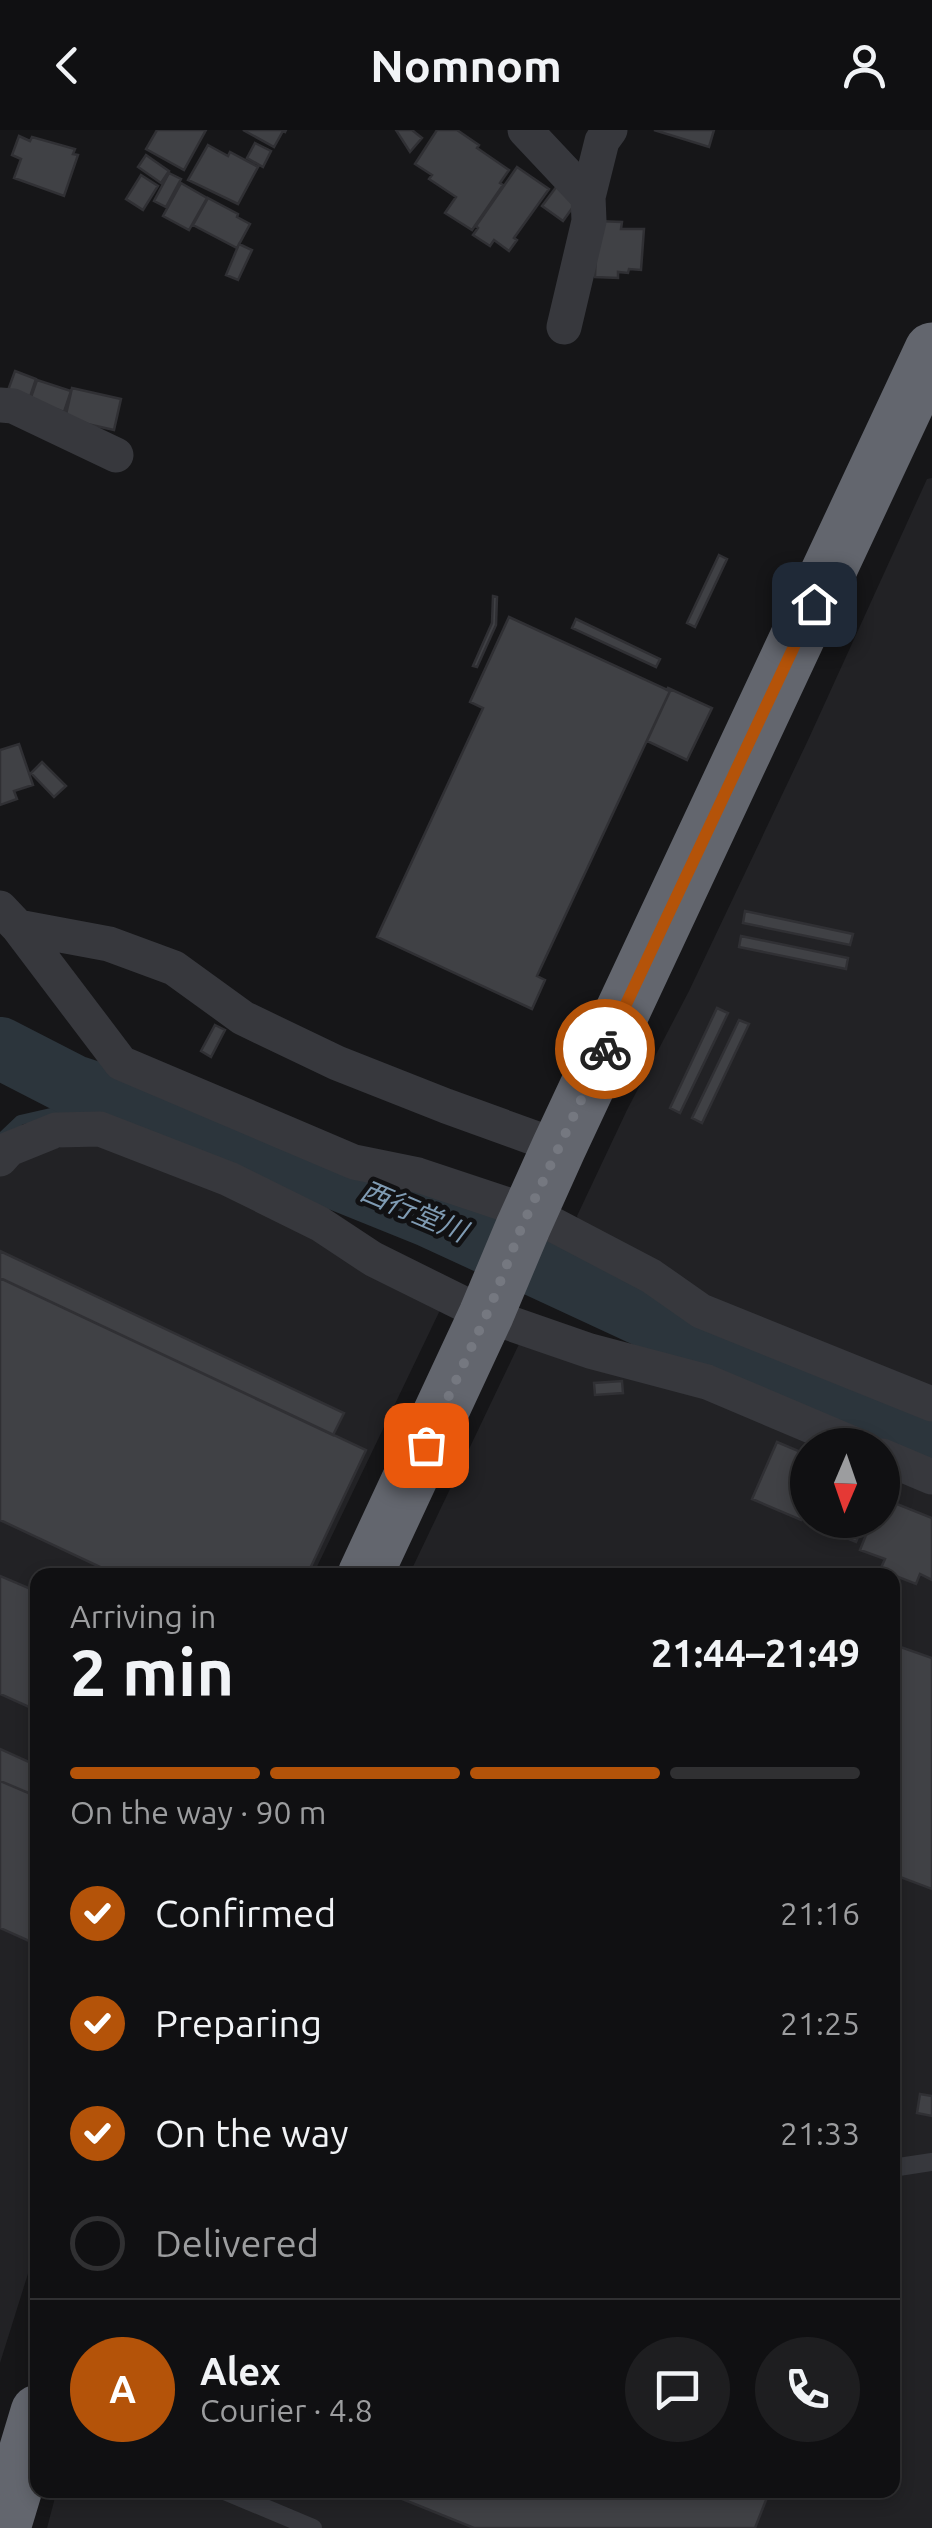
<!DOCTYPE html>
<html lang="en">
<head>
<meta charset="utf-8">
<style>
	:root { --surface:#101012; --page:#1e1e20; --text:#f1f3f6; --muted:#9c9d9f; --line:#303032; --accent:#b45309 }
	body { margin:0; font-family:Ubuntu,"Noto Sans JP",sans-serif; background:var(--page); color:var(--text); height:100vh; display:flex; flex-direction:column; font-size:38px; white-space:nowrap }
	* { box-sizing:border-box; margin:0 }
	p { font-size:32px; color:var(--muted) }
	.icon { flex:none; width:55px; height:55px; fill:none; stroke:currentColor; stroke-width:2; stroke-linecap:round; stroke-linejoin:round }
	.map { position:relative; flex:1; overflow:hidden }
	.details { position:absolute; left:30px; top:1438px; width:870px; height:930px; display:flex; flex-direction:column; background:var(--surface); border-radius:20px; box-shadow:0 5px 15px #0003,0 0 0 2px var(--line) }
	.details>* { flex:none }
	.needle { width:65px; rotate:182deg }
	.tools { position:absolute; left:790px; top:1298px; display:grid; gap:20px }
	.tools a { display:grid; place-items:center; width:110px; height:110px; border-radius:50%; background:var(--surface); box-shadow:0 5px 15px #0003,0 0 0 2px var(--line); font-size:50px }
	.pin { position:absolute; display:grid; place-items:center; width:85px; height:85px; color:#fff; margin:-42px; border-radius:20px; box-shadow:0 5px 15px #0006 }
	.courier { position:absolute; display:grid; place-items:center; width:100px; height:100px; margin:-50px; border:8px solid #b45309; border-radius:50%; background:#fff; color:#222; box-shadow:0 2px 12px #0007 }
	.summary em { font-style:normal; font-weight:700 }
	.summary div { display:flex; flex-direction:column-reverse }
	.summary { display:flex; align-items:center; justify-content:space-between; height:170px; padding:0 40px }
	h1 { font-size:65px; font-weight:700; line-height:75px }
	.bar { display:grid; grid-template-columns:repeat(4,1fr); gap:15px 10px; align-content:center; height:120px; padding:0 40px }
	.bar i { height:12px; border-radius:8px; background:var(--line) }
	.bar .current { background:var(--accent) }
	.bar p { grid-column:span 4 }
	.line { display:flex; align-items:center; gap:25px; padding:0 40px; border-top:2px solid var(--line) }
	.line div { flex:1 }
	.round { display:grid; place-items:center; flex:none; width:105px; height:105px; border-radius:52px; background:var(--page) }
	ol { padding:0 40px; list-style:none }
	li { display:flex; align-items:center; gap:30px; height:110px }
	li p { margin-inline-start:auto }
	li .icon { padding:10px; border-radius:50%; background:var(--accent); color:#fff; stroke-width:4 }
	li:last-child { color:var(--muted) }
	li i { width:55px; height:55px; border:5px solid var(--line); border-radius:50% }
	header { display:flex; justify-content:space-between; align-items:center; height:130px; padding:0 40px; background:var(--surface); font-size:45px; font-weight:700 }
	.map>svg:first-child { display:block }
</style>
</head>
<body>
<header><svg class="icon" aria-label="back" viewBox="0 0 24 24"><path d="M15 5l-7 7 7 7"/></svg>Nomnom<svg class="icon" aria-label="person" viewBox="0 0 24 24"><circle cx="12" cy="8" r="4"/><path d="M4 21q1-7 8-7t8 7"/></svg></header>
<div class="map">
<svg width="932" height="2398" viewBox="0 0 932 2398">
	<rect width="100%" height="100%" fill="#161618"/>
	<!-- built -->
	<path fill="#222225" d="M932 348V1265L687 1158 579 1092 577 1086 627 980 689 861 809 608 927 349Z
		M102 1007 228 1054 442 1176 313 1445H38L37 2115 0 2233V1041L12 1029Z
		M521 1210H531L840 1315H808V1390H882L883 1333 932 1353V2398H47L57 2360H892V1445H409Z"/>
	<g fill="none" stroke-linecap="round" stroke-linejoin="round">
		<!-- stream -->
		<path stroke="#2c353c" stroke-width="10" d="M1 1008 20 990 112 969"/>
		<!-- river -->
		<path stroke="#2c353c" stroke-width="62" d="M0 918 74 956 250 1014 431 1087 686 1205 932 1310"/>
	</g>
	<!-- building -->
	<path fill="#404145" stroke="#303034" stroke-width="2.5" d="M157 0H206L184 40 146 19Z
		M243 0H286L285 2 283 1 274 17Z
		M396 0H412L422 8 410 22Z
		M437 0H457L479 15 477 18 509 40 500 53 503 55 472 100 445 83 456 67 429 49 432 45 415 34Z
		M654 0H714L709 17Z
		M19 6 30 11 32 7 75 19 73 24 78 25 64 66 14 48 21 29 12 25Z
		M255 13 271 21 263 37 247 28Z
		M208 15 228 26 230 22 258 37 238 74 188 50Z
		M146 25 169 41 161 53 138 37Z
		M517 37 549 59 514 108 517 110 509 121 494 110 490 116 473 105 478 98 476 96Z
		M169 43 181 49 166 77 154 71Z
		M141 45 158 56 143 80 126 69Z
		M181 53 207 68 189 100 163 86Z
		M557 56 578 70 563 91 542 76Z
		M208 68 238 84 237 87 250 94 237 118 193 95Z
		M597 91 622 92 621 99H644L641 140 629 139 628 143 618 142V148L595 147Z
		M239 114 252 120 238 150 226 145Z
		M15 241 36 249 29 270 7 263Z
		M37 250 71 261 64 282 30 270Z
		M72 258 121 269 114 300 65 289Z
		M719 425 727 429 695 497 687 493Z
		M493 466 497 467 496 495 477 537 473 536 492 493Z
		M509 487 670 561 537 846 545 850 532 879 377 807 483 578 470 572Z
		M576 489 660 529 656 537 572 498Z
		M668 558 712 578 687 630 647 611 670 561 667 560Z
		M19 614 33 655 14 661 17 669 0 675V620Z
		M42 632 66 656 54 667 31 643Z
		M745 781 853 804 850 815 743 793Z
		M741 806 848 828 846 839 739 817Z
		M717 878 728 883 680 983 670 978Z
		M739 890 749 894 702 993 692 988Z
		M215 895 225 900 211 927 201 921Z
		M0 1121 344 1283 333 1305 0 1148Z
		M0 1148 366 1320 307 1445H117L0 1390Z
		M622 1251 623 1263 595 1265 594 1253Z
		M777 1312 808 1325V1376L801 1390 752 1369Z
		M882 1368 932 1388V1450L920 1444 916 1454 880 1440 885 1429 860 1420 872 1390H882Z
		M808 1389V1390H865L856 1412 806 1392Z
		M0 1446 38 1462V1581L0 1564Z
		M892 1514 932 1528V1759L892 1744Z
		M0 1619 38 1636V1667L0 1651Z
		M0 1651 38 1667V1815L0 1798Z
		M920 1964 932 1966V1986L917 1983Z
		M380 2360H770L755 2398H474Z"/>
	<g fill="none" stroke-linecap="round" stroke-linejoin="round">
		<!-- lane -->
		<path stroke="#37383d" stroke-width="18" d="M892 2038 932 2032
			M222 2360 313 2398"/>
		<!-- street -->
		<path stroke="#37383d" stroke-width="35" d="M525 0 588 67
			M564 197 589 91 588 67 602 11 610 0
			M0 275 13 276 116 325
			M0 778 18 797 109 814 174 838 243 888 337 933 446 976 559 1017
			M18 797 121 933 354 1032 418 1045 529 1082 651 1146 701 1181 932 1274
			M0 1029 9 1019 56 1000 100 999 229 1049 320 1094 373 1129 486 1185 590 1221 707 1252 856 1315
			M882 1326 932 1347"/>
		<!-- highway -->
		<path stroke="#63666e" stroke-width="55" d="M365 1445 486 1185 523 1097 559 1017 932 220
			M3 2398 38 2282"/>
	</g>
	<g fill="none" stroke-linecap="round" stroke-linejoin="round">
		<!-- done -->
		<path stroke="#757880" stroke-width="10" stroke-dasharray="0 18" d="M426 1315 491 1175 522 1096 605 919"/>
		<!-- route -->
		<path stroke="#b45309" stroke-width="12" d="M605 919 814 474"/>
	</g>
	<g text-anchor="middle" stroke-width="9" stroke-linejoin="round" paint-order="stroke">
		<!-- water labels -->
		<g font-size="28" font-style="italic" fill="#7f9bb3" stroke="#111113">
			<text transform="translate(414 1081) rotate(23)" y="10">西行堂川</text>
		</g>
	</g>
</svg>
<div class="tools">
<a><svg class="needle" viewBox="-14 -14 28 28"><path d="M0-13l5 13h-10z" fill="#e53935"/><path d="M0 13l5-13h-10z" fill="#9c9d9f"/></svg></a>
</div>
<div class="pin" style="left:426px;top:1315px;background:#ea580c"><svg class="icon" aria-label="bag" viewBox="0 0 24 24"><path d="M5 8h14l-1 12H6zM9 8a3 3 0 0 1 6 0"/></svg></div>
<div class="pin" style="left:814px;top:474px;background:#1f2937"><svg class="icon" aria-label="home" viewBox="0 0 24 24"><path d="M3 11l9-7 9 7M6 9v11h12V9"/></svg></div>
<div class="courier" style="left:605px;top:919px"><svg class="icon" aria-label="bike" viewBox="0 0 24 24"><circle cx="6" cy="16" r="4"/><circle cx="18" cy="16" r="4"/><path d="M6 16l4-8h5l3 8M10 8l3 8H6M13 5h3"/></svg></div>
<section class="details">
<div class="summary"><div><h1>2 min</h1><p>Arriving in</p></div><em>21:44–21:49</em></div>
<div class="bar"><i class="current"></i><i class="current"></i><i class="current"></i><i></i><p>On the way · 90 m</p></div>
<ol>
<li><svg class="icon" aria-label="check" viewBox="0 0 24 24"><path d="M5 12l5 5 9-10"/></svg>Confirmed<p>21:16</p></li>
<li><svg class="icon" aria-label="check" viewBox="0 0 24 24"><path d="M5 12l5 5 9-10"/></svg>Preparing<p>21:25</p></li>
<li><svg class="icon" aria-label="check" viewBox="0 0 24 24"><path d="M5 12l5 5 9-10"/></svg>On the way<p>21:33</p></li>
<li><i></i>Delivered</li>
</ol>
<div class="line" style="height:180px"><b class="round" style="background:var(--accent);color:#fff">A</b><div><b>Alex</b><p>Courier · 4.8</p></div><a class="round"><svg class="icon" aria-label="chat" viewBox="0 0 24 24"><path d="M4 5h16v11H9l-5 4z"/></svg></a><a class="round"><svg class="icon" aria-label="phone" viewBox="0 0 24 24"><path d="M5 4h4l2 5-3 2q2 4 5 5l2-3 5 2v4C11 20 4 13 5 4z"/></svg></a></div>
</section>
</div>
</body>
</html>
